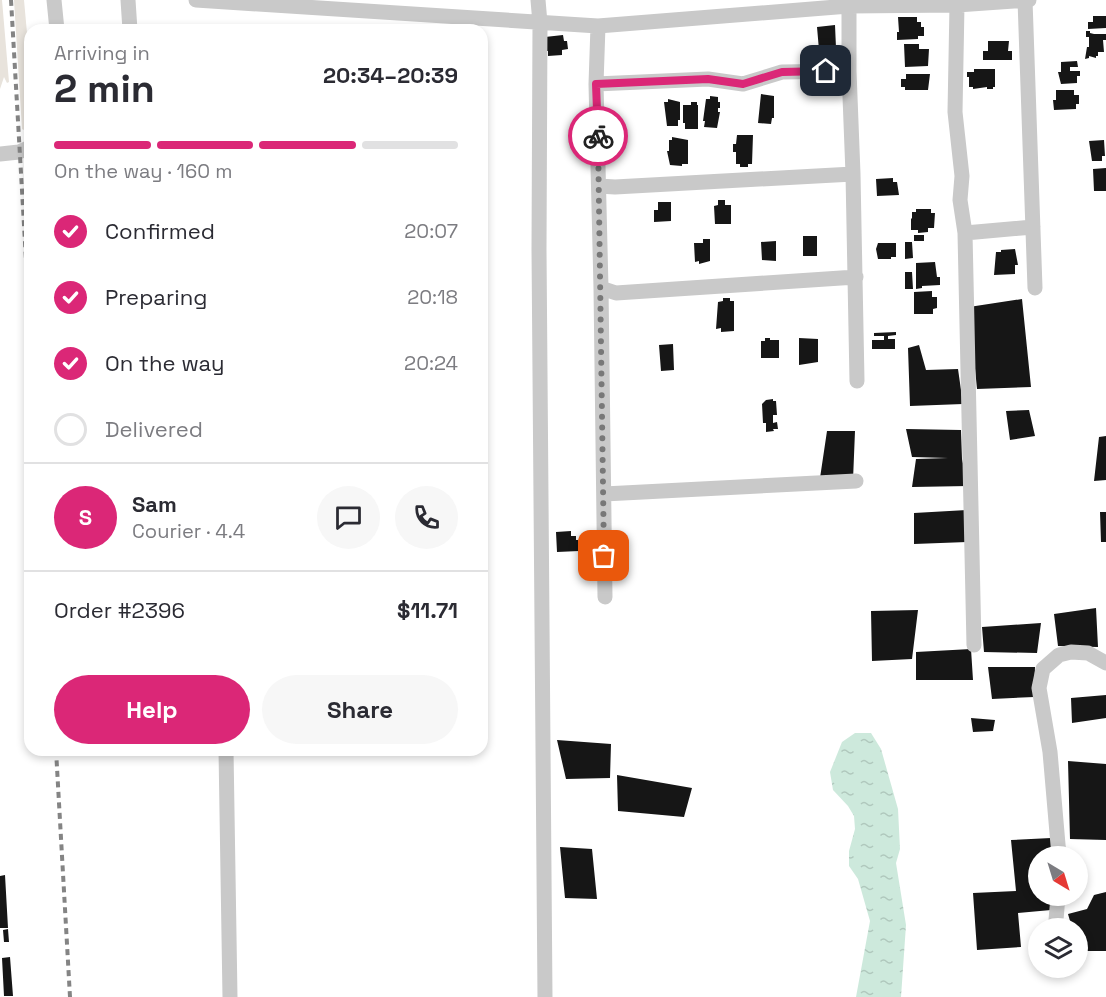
<!DOCTYPE html>
<html lang="en">
<head>
<meta charset="utf-8">
<style>
	:root { --surface:#fff; --page:#f7f7f7; --text:#2b2b33; --muted:#7c7c81; --line:#e1e1e2; --accent:#db2777 }
	body { margin:0; font-family:"Space Grotesk",sans-serif; background:var(--page); color:var(--text); height:100vh; display:flex; flex-direction:column; font-size:22px; white-space:nowrap }
	* { box-sizing:border-box; margin:0 }
	p { font-size:20px; color:var(--muted) }
	.icon { flex:none; width:33px; height:33px; fill:none; stroke:currentColor; stroke-width:2; stroke-linecap:round; stroke-linejoin:round }
	.map { position:relative; flex:1; overflow:hidden }
	.panel { position:absolute; left:24px; top:24px; width:464px; height:732px; display:flex; flex-direction:column; background:var(--surface); border-radius:18px; box-shadow:0 3px 9px #0003 }
	.panel>* { flex:none }
	.needle { width:39px; rotate:142deg }
	.fabs { position:absolute; left:1028px; top:846px; display:grid; gap:12px }
	.fabs a { display:grid; place-items:center; width:60px; height:60px; border-radius:50%; background:var(--surface); box-shadow:0 3px 9px #0003; font-size:30px }
	.pin { position:absolute; display:grid; place-items:center; width:51px; height:51px; color:#fff; margin:-26px; border-radius:12px; box-shadow:0 3px 9px #0006 }
	.courier { position:absolute; display:grid; place-items:center; width:60px; height:60px; margin:-30px; border:4px solid #db2777; border-radius:50%; background:#fff; color:#222; box-shadow:0 2px 8px #0007 }
	.head em { font-style:normal; font-weight:800 }
	.head div { display:flex; flex-direction:column-reverse }
	.head { display:flex; align-items:center; justify-content:space-between; height:102px; padding:0 30px }
	h1 { font-size:39px; font-weight:800; line-height:45px }
	.bar { display:grid; grid-template-columns:repeat(4,1fr); gap:9px 6px; align-content:center; height:72px; padding:0 30px }
	.bar i { height:8px; border-radius:4px; background:var(--line) }
	.bar .selected { background:var(--accent) }
	.bar p { grid-column:span 4 }
	.line { display:flex; align-items:center; gap:15px; padding:0 30px; border-top:2px solid var(--line) }
	.line div { flex:1 }
	.round { display:grid; place-items:center; flex:none; width:63px; height:63px; border-radius:32px; background:var(--page) }
	ol { padding:0 30px; list-style:none }
	li { display:flex; align-items:center; gap:18px; height:66px }
	li p { margin-inline-start:auto }
	li .icon { padding:6px; border-radius:50%; background:var(--accent); color:#fff; stroke-width:4 }
	li:last-child { color:var(--muted) }
	li i { width:33px; height:33px; border:3px solid var(--line); border-radius:50% }
	.action { display:flex; gap:12px; margin-top:auto; padding:12px 30px }
	.action a { flex:1; height:69px; border-radius:36px; background:var(--accent); color:#fff; font-size:24px; font-weight:800; line-height:69px; text-align:center }
	.action a+a { background:var(--page); color:var(--text) }
	.map>svg:first-child { display:block }
</style>
</head>
<body>
<div class="map">
<svg width="1106" height="997" viewBox="0 0 1106 997">
	<defs>
		<pattern id="water-ripples" width="26" height="14" patternUnits="userSpaceOnUse" patternTransform="scale(1.5)"><rect width="26" height="14" fill="#cde9dc"/><path d="M2 4q2-2 4 0t4 0M15 11q2-2 4 0t4 0" fill="none" stroke="#b0c8bd"/></pattern>
	</defs>
	<rect width="100%" height="100%" fill="#fff"/>
	<!-- green -->
	<path fill="#e8e3dc" d="M0 0H2L9 82 7 83 4 77 0 89Z
		M14 0H24L29 55 30 127 26 131 22 129Z"/>
	<!-- water -->
	<path fill="url(#water-ripples)" d="M855 733H871L881 749 898 809 900 849 896 863 906 925 901 997H856L870 921 858 879 849 866V851L855 829 854 816 848 806 833 790 830 772 842 742Z"/>
	<!-- building -->
	<path fill="#161616" d="M1093 16H1106V28L1088 29V22H1093Z
		M898 17H917V22H921V27H924V36H918V39L897 40V32H899Z
		M835 25 836 48 819 50 817 27Z
		M1086 31H1090V33L1094 34H1106V40H1103L1104 52H1098V56H1096V58L1089 56V58L1085 59 1087 47H1089V37H1086Z
		M563 35 564 41H567L568 49 562 50V55L548 56V51H546L545 37Z
		M988 41H1009L1008 51H1012V60H983V51H988Z
		M904 44H919V49H929L928 66 905 67Z
		M1077 61 1078 67H1070V71H1080V76H1077V83L1061 84 1058 72H1061V62Z
		M974 69H995V87H993V89H987V87L973 89V87H969V77H967V72H974Z
		M906 74H930L928 90H905V87H901V79H906Z
		M1056 90H1074V95H1079V104H1076V109L1054 110 1053 100H1056Z
		M761 94 774 96V118H772L771 124 758 123Z
		M710 96 718 97V102H720V108H718V112H720L717 128 704 127 705 121H703L706 99H710Z
		M668 99 680 102V120H678V126H667L664 102H668Z
		M691 102H697V105H698V129H685V123H683V105H691Z
		M737 135H753L752 164H748V167H740V164H736V152H733V144H736Z
		M672 137 688 140V164H682V166L670 165 667 151H669V140H672Z
		M1104 140 1105 156H1102V161H1092L1089 141Z
		M1106 168V191H1094L1093 169Z
		M893 178V182H897L899 195 877 196 876 179Z
		M718 200H725V205H731V224H715L714 206 718 205Z
		M658 202H671V221L654 222V210H658Z
		M916 209H931V213H935L934 228H928V232L918 233V230H911V219L912 218V212H916Z
		M914 235H924V241H914Z
		M803 236H817V256H803Z
		M703 239H710V261L699 264V261L695 262 694 243H703Z
		M776 241V261L762 260 761 242Z
		M905 242H912L913 258 905 259Z
		M878 243H896V257H891V259H878L876 249Z
		M1015 249 1018 265H1015V274L994 275 996 252H1001V250Z
		M935 262 937 277H940V285L922 286V288L916 289V263Z
		M905 272H912L913 289H905Z
		M932 291V297H937V308L933 309V314H914V292Z
		M723 298H730V301H734V331L721 332V328L716 329 718 302 723 301Z
		M1022 299 1031 387 977 389 969 307Z
		M896 332V335L888 336V339H895V349H872V340H884V336H874V333Z
		M765 338H770V340H779V358H761V341H765Z
		M799 338 818 339V362L799 365Z
		M673 344 674 370 661 371 659 345Z
		M919 345 926 370 958 369 963 404 910 406 908 348Z
		M773 399V401H776L777 415H773V423L777 422 778 429H773L774 431 766 432V423H763L762 404 766 400Z
		M1029 410 1035 436 1010 440 1006 411Z
		M906 429 961 430 962 459 968 486 912 487 916 459 948 458 912 457Z
		M827 431H855L853 480 820 478Z
		M1106 436V480L1094 481 1099 437Z
		M967 510V542L914 544V513Z
		M1100 512H1106V542H1101Z
		M571 531V536H576V540H578L579 551 557 552 556 532Z
		M1096 608 1098 647 1058 646 1054 614Z
		M918 610 912 659 872 661 871 611Z
		M1041 623 1037 653 984 652 982 627Z
		M971 649 973 680H916V652Z
		M988 667H1035L1034 697 992 699Z
		M1106 695V718L1072 723 1071 698Z
		M971 718 995 720 993 731 973 732Z
		M557 740 611 744 610 778 566 779Z
		M1068 761 1106 764V840L1070 839Z
		M617 775 692 788 684 817 618 811Z
		M1051 838V856H1038V896H1051V910L1018 913 1021 947 977 950 973 893 1016 891 1011 840Z
		M560 847 592 849 597 899 565 898Z
		M5 875 8 928H0V876Z
		M1106 892V951H1077V928H1072L1068 914 1087 909 1094 895Z
		M8 929 9 942H4L3 930Z
		M10 957 13 996H4L2 958Z"/>
	<g fill="none" stroke-linecap="round" stroke-linejoin="round">
		<!-- minor -->
		<path stroke="#c9c9c9" stroke-width="15" d="M54 0 57 30
			M128 0 130 30
			M196 0 598 26 849 6 957 5 1029 0
			M538 0 540 23 539 249 545 997
			M1025 0 1035 288
			M957 5 955 112 962 176 960 200 965 233 974 645
			M849 6V71L853 174 857 381
			M598 26 596 84 601 288 605 597
			M596 84 708 79 743 84 782 72 849 71
			M0 154 19 152 30 147
			M599 186 615 187 853 174
			M965 233 1033 227
			M601 288 616 293 856 277
			M604 494 856 481
			M226 750 230 997
			M1059 856 1050 752 1039 688 1043 669 1059 655 1071 652 1088 653 1106 663
			M1056 920 1058 896"/>
		<!-- rail -->
		<path stroke="#848484" stroke-width="4" stroke-dasharray="6 4.5" stroke-linecap="butt" d="M11 0 30 329
			M56 750 70 997"/>
	</g>
	<g fill="none" stroke-linecap="round" stroke-linejoin="round">
		<!-- done -->
		<path stroke="#787878" stroke-width="6" stroke-dasharray="0 10.8" d="M598 136 604 556"/>
		<!-- route -->
		<path stroke="#db2777" stroke-width="8" d="M598 136 596 84 708 79 743 84 782 72 826 71"/>
	</g>
</svg>
<div class="fabs">
<a><svg class="needle" viewBox="-14 -14 28 28"><path d="M0-13l5 13h-10z" fill="#e53935"/><path d="M0 13l5-13h-10z" fill="#7c7c81"/></svg></a>
<a><svg class="icon" aria-label="layers" viewBox="0 0 24 24"><path d="M12 4l9 5-9 5-9-5zM3 14l9 5 9-5"/></svg></a>
</div>
<div class="pin" style="left:604px;top:556px;background:#ea580c"><svg class="icon" aria-label="bag" viewBox="0 0 24 24"><path d="M5 8h14l-1 12H6zM9 8a3 3 0 0 1 6 0"/></svg></div>
<div class="pin" style="left:826px;top:71px;background:#1f2937"><svg class="icon" aria-label="home" viewBox="0 0 24 24"><path d="M3 11l9-7 9 7M6 9v11h12V9"/></svg></div>
<div class="courier" style="left:598px;top:136px"><svg class="icon" aria-label="bike" viewBox="0 0 24 24"><circle cx="6" cy="16" r="4"/><circle cx="18" cy="16" r="4"/><path d="M6 16l4-8h5l3 8M10 8l3 8H6M13 5h3"/></svg></div>
<section class="panel">
<div class="head"><div><h1>2 min</h1><p>Arriving in</p></div><em>20:34–20:39</em></div>
<div class="bar"><i class="selected"></i><i class="selected"></i><i class="selected"></i><i></i><p>On the way · 160 m</p></div>
<ol>
<li><svg class="icon" aria-label="check" viewBox="0 0 24 24"><path d="M5 12l5 5 9-10"/></svg>Confirmed<p>20:07</p></li>
<li><svg class="icon" aria-label="check" viewBox="0 0 24 24"><path d="M5 12l5 5 9-10"/></svg>Preparing<p>20:18</p></li>
<li><svg class="icon" aria-label="check" viewBox="0 0 24 24"><path d="M5 12l5 5 9-10"/></svg>On the way<p>20:24</p></li>
<li><i></i>Delivered</li>
</ol>
<div class="line" style="height:108px"><b class="round" style="background:var(--accent);color:#fff">S</b><div><b>Sam</b><p>Courier · 4.4</p></div><a class="round"><svg class="icon" aria-label="chat" viewBox="0 0 24 24"><path d="M4 5h16v11H9l-5 4z"/></svg></a><a class="round"><svg class="icon" aria-label="phone" viewBox="0 0 24 24"><path d="M5 4h4l2 5-3 2q2 4 5 5l2-3 5 2v4C11 20 4 13 5 4z"/></svg></a></div>
<div class="line" style="height:78px"><div>Order #2396</div><b>$11.71</b></div>
<div class="action"><a>Help</a><a>Share</a></div>
</section>
</div>
</body>
</html>
